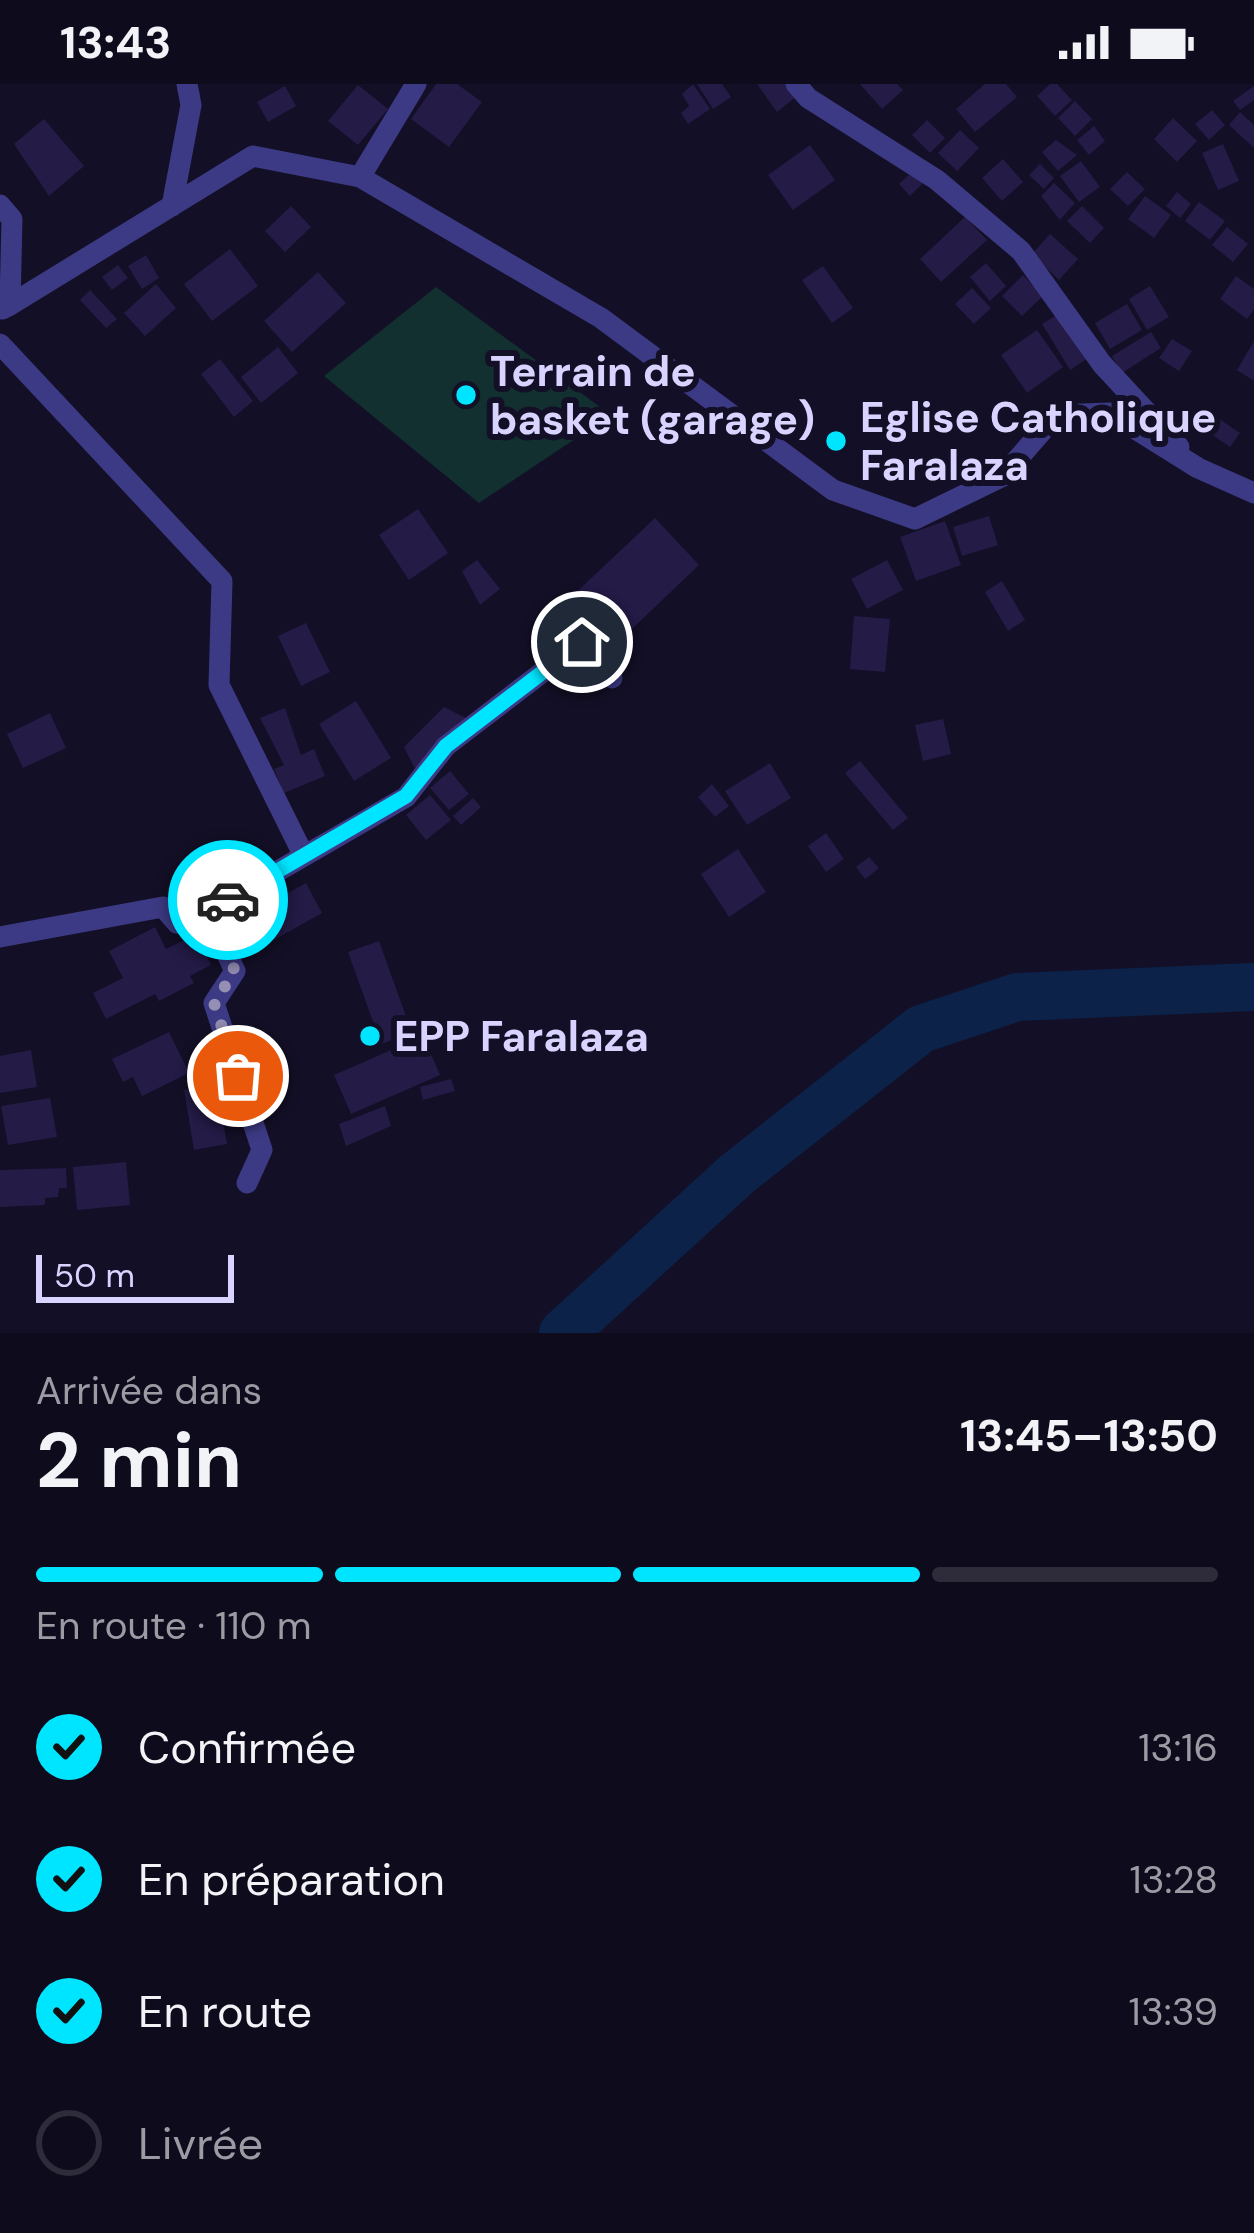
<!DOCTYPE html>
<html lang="fr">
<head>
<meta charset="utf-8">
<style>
	:root { --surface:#0e0b1c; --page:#1c1929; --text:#f1f3f6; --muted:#9b9ba3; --line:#2e2b3b; --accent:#00e5ff }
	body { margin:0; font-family:"DM Sans",sans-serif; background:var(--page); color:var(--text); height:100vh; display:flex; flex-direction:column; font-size:45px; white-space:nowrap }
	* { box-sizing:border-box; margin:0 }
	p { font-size:39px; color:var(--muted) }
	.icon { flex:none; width:66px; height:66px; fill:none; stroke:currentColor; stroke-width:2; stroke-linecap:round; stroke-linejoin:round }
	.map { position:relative; height:1249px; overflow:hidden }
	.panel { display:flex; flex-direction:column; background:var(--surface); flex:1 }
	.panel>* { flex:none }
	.scale { position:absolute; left:36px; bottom:30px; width:198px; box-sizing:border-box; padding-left:12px; border:6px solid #d9d4ff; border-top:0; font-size:33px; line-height:42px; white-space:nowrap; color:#d9d4ff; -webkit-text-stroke:9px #130f26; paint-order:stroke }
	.pin { position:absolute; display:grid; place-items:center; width:102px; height:102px; color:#fff; margin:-51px; border:6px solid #fff; border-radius:50%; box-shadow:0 3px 12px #0007 }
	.courier { position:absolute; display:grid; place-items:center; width:120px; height:120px; margin:-60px; border:9px solid #00e5ff; border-radius:50%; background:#fff; color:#222; box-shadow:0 3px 15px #0007 }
	.overview em { font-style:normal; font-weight:700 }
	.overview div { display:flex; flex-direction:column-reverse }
	.overview { display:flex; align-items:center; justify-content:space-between; height:204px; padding:0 36px }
	h1 { font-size:78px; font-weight:700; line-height:90px }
	.bar { display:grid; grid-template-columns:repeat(4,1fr); gap:18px 12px; align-content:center; height:144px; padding:0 36px }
	.bar i { height:15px; border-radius:9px; background:var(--line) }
	.bar .on { background:var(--accent) }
	.bar p { grid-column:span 4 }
	ol { padding:0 36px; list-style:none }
	li { display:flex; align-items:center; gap:36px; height:132px }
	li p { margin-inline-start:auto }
	li .icon { padding:12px; border-radius:50%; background:var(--accent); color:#111; stroke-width:4 }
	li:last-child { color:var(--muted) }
	li i { width:66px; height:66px; border:6px solid var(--line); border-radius:50% }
	.status { display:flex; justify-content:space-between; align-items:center; height:84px; padding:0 60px; background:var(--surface); direction:ltr }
	.status svg { height:33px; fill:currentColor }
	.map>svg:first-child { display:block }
</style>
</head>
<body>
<div class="status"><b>13:43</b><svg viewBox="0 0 49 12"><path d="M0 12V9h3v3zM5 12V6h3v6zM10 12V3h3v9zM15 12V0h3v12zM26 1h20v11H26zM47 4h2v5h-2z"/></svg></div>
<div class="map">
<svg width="1254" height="1249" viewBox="0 0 1254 1249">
	<rect width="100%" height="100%" fill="#130f26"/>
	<!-- green -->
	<path fill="#12302f" d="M436 203 611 331 479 419 324 292Z"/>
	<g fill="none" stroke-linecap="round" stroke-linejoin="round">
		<!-- river -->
		<path stroke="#0c2248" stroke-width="48" d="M563 1249 737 1090 921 945 1017 913 1254 903"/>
	</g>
	<!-- building -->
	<path fill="#241b47" d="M436 0H457L482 18 449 63 411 35Z
		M693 0 710 25 688 40 681 29 689 22 682 10Z
		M697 0H722L731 13 713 25Z
		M757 0H788L797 12 777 28Z
		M860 0H897L903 6 882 25Z
		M985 0H1006L1017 13 975 48 956 25Z
		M1050 0H1057L1072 16 1055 32 1037 12Z
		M358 1 388 25 358 61 328 37Z
		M285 2 296 22 268 38 257 18Z
		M1254 2V16L1240 26 1233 17Z
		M1075 17 1092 35 1075 52 1058 34Z
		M1212 26 1225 41 1209 56 1195 40Z
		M1240 28 1254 41V64L1229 41Z
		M1173 34 1197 57 1177 78 1154 55Z
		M44 35 84 82 49 112 14 60Z
		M927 36 945 54 930 69 912 51Z
		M1094 42 1105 57 1089 71 1077 56Z
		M960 46 979 64 957 87 938 69Z
		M1056 56 1077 71 1058 87 1042 68Z
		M1223 60 1239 97 1218 106 1202 69Z
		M810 61 835 96 793 126 768 91Z
		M1003 75 1023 98 1002 117 982 94Z
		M1081 77 1100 103 1079 118 1060 92Z
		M1040 80 1054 94 1044 105 1029 91Z
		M915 85 926 96 910 112 899 100Z
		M1127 88 1145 105 1128 122 1110 105Z
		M1054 99 1075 119 1060 136 1041 112Z
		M1177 108 1191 120 1180 134 1166 122Z
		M1145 112 1171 131 1154 154 1128 135Z
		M1199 118 1225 137 1210 156 1185 137Z
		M291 122 311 143 285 168 265 147Z
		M1082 122 1104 144 1090 159 1067 137Z
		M965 133 987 156 941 198 920 175Z
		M1227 143 1248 160 1233 178 1212 161Z
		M1050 150 1078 175 1059 196 1032 170Z
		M230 165 258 202 212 237 184 200Z
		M146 171 159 194 142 205 128 182Z
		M986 179 1006 202 990 217 970 193Z
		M118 181 128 194 112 206 102 193Z
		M823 182 853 224 832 239 802 196Z
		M318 188 346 219 292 268 264 237Z
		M1023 191 1043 212 1022 232 1002 212Z
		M1236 192 1254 205V225L1247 235 1220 215Z
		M156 200 176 224 145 252 124 229Z
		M1150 202 1169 233 1147 246 1129 215Z
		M972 204 991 224 974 240 955 220Z
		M90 206 117 235 106 244 80 216Z
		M1127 220 1142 246 1110 265 1095 239Z
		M1060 229 1088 274 1070 286 1042 240Z
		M1037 246 1063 283 1027 309 1001 271Z
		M1151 248 1161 264 1122 289 1112 272Z
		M1172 255 1192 267 1179 287 1159 274Z
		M1254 257V297L1237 286Z
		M278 263 298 289 261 319 241 293Z
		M220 275 253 317 234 333 201 290Z
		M1218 334 1240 349 1230 363 1208 348Z
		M418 425 448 469 409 496 379 451Z
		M989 432 998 461 962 472 953 443Z
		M655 434 699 481 613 563 568 516Z
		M945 437 961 481 916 497 900 453Z
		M477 476 500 505 480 521 462 487Z
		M887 476 903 506 867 525 851 495Z
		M1002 497 1025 536 1008 547 985 508Z
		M854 532 890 535 885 588 850 585Z
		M306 539 330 588 301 602 278 552Z
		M356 617 391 674 354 697 319 640Z
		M444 623 466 634 415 685 404 663Z
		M285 624 301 671 314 665 325 692 284 709 274 685 284 681 260 634Z
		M50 629 66 664 23 684 7 650Z
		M943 635 951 670 923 677 915 641Z
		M860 677 908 734 893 746 845 689Z
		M770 679 791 714 747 741 725 707Z
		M450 687 469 710 449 726 430 704Z
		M712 700 729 722 715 733 698 713Z
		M430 711 451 736 426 756 406 731Z
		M473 714 481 723 461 741 453 732Z
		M826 749 844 775 826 788 808 762Z
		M738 765 766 808 729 833 701 790Z
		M869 773 879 784 865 795 856 783Z
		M306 799 322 829 251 869 234 839Z
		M155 843 166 865 196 850 211 881 190 892 194 899 159 917 155 910 106 935 93 909 123 894 109 867Z
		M379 857 412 949 381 960 348 868Z
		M169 948 189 989 142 1012 133 993 123 998 112 975Z
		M423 952 440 991 351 1030 334 991Z
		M31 966 37 1003 0 1009V972Z
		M451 995 455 1007 423 1016 420 1003Z
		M235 997 240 1027 229 1029 230 1037 223 1038 227 1060 194 1066 184 1006Z
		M50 1014 57 1053 8 1061 1 1022Z
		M385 1022 391 1042 346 1062 339 1040Z
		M126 1078 130 1121 77 1126 73 1083Z
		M66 1084 67 1104H59L58 1113 45 1114V1121L0 1123V1086Z"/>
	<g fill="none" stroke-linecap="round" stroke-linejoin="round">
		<!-- minor -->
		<path stroke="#3d3a85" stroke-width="21" d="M796 0 808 14 937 96 1021 167 1102 280 1179 363
			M360 93 416 0
			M0 121 12 135 10 221 2 225
			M172 122 191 21 187 0
			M0 216 10 221 253 72 360 93 601 234 833 406 915 435 1003 392 1056 331 1110 329 1198 384 1254 409
			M0 260 222 497 219 601 304 772
			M207 828 406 713 446 662 582 558 612 594
			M0 853 163 823 177 839 207 828 235 887 214 919 262 1066 247 1099"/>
	</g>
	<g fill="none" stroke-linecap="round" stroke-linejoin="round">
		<!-- done -->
		<path stroke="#948fb3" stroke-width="12" stroke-dasharray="0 21.6" d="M228 816 207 828 235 887 214 919 238 992"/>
		<!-- route -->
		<path stroke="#00e5ff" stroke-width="15" d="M228 816 406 712 446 662 582 558"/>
	</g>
	<!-- markers -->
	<g fill="#00e5ff" stroke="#130f26" stroke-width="4.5">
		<circle cx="466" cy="311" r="12"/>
		<circle cx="836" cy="357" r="12"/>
		<circle cx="370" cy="952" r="12"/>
	</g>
	<g text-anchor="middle" stroke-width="12" stroke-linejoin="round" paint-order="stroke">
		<!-- poi labels -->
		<g font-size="42" font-weight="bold" fill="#d9d4ff" stroke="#130f26" text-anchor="start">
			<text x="490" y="302">Terrain de<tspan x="490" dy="48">basket (garage)</tspan></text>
			<text x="860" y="348">Eglise Catholique<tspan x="860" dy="48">Faralaza</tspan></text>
			<text x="394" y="967">EPP Faralaza</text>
		</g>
	</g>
</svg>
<div class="scale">50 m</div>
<div class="pin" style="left:238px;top:992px;background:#ea580c"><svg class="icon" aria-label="bag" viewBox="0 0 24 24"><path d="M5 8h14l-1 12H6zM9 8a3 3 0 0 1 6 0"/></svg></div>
<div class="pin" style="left:582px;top:558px;background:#1f2937"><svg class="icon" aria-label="home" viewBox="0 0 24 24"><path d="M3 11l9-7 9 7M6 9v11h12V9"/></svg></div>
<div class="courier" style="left:228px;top:816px"><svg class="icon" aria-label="car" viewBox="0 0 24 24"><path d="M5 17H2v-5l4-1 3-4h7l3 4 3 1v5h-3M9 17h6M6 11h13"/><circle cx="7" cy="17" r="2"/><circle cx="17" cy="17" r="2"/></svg></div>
</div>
<section class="panel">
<div class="overview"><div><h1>2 min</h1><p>Arrivée dans</p></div><em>13:45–13:50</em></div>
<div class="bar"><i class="on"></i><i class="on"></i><i class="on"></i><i></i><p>En route · 110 m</p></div>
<ol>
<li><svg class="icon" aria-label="check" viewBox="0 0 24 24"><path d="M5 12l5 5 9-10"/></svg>Confirmée<p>13:16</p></li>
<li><svg class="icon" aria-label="check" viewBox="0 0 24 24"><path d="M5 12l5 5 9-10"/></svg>En préparation<p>13:28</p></li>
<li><svg class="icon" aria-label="check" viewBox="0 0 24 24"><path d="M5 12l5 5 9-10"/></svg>En route<p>13:39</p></li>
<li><i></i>Livrée</li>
</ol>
</section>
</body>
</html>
